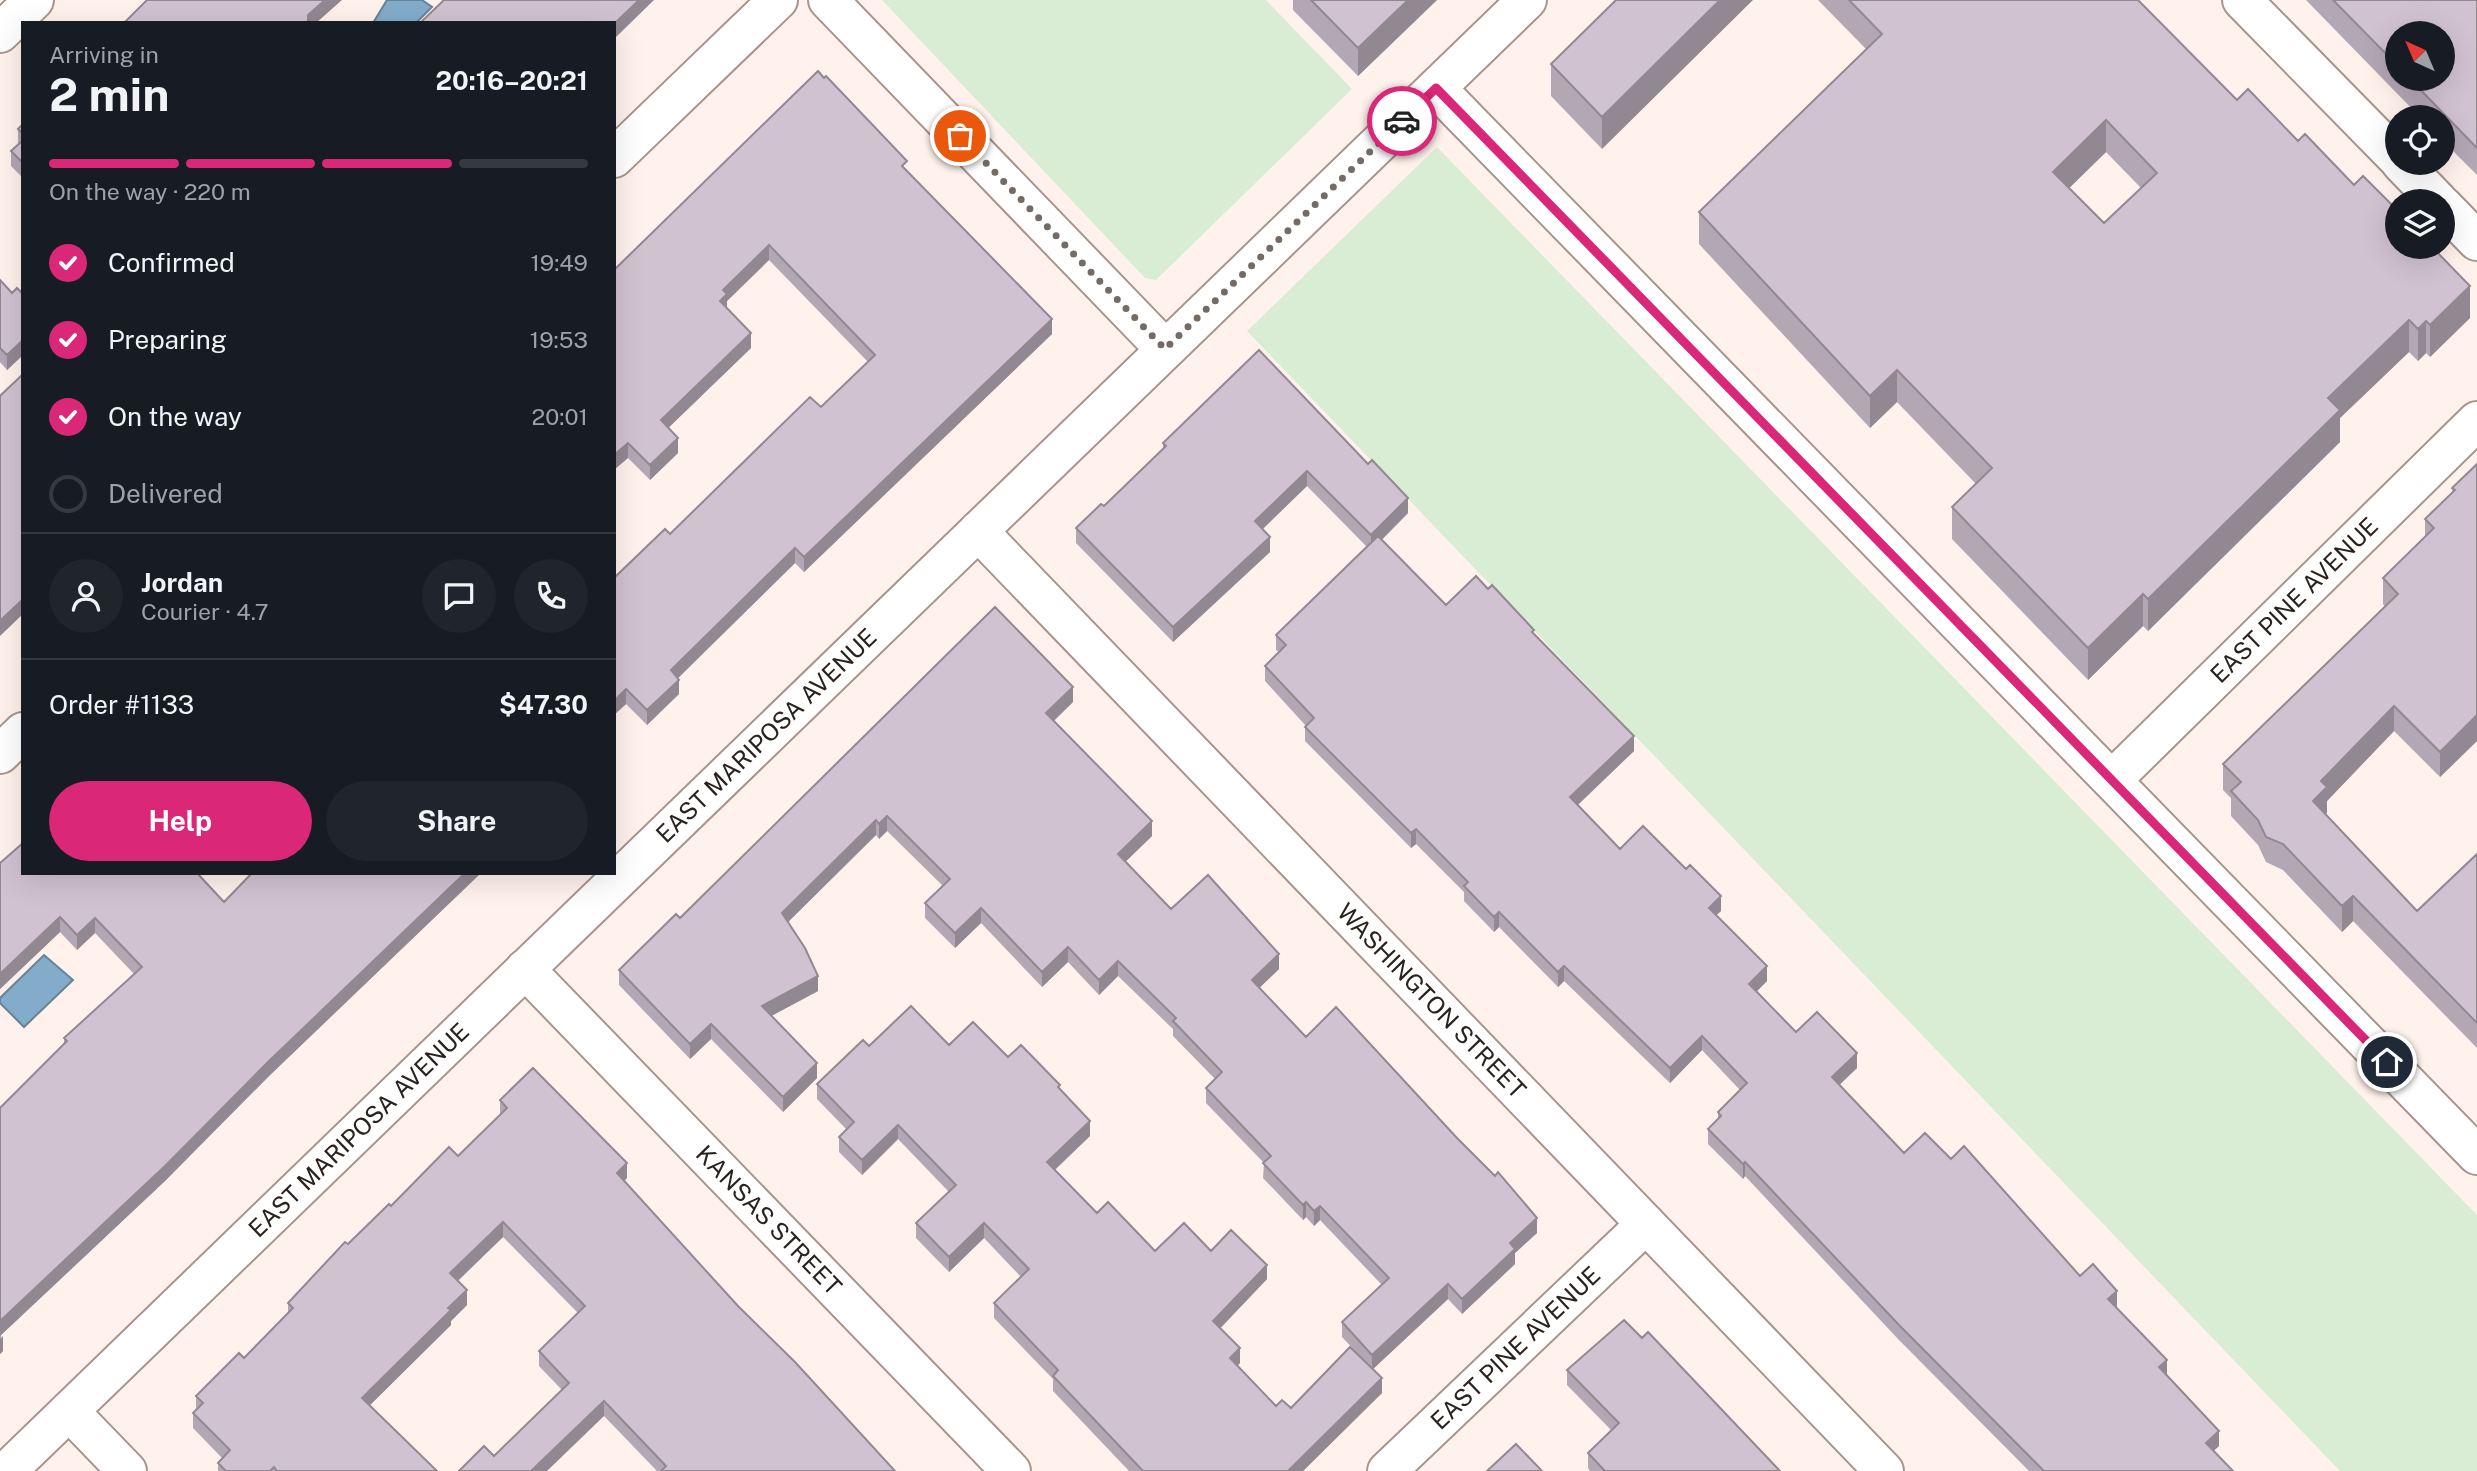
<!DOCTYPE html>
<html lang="en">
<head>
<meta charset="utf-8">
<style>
	:root { --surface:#171b24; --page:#20242c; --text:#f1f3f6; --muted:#9ea1a6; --line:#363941; --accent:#db2777 }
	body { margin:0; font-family:"Public Sans",sans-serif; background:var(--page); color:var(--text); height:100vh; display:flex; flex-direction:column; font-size:26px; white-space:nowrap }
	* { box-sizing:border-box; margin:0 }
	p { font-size:23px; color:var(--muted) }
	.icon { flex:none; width:38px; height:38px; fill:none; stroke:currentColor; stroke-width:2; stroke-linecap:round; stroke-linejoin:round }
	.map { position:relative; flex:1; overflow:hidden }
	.drawer { position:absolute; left:21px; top:21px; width:595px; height:854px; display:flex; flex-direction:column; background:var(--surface); border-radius:0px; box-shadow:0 7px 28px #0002 }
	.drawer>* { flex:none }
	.needle { width:46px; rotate:316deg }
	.buttons { position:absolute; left:2385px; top:21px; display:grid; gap:14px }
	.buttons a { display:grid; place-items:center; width:70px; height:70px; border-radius:50%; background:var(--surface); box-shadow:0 7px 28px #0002; font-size:35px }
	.pin { position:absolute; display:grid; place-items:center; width:60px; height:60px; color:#fff; margin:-30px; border:4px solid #fff; border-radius:50%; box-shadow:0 2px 7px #0007 }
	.courier { position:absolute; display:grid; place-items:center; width:70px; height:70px; margin:-35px; border:5px solid #db2777; border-radius:50%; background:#fff; color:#222; box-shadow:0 2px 9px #0007 }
	.summary em { font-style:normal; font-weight:700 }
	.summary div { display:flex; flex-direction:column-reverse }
	.summary { display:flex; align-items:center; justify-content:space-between; height:119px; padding:0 28px }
	h1 { font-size:46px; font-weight:700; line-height:52px }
	.bar { display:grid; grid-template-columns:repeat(4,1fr); gap:10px 7px; align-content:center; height:84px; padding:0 28px }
	.bar i { height:9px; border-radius:5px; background:var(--line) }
	.bar .active { background:var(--accent) }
	.bar p { grid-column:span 4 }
	.line { display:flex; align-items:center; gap:18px; padding:0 28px; border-top:2px solid var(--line) }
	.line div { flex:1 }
	.round { display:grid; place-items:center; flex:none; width:74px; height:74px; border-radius:37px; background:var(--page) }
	ol { padding:0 28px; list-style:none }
	li { display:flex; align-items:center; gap:21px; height:77px }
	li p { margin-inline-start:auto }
	li .icon { padding:7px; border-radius:50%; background:var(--accent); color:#fff; stroke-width:4 }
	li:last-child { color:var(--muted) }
	li i { width:38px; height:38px; border:4px solid var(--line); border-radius:50% }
	.primary-button { display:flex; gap:14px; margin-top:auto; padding:14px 28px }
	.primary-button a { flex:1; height:80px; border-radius:42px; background:var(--accent); color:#fff; font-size:28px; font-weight:700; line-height:80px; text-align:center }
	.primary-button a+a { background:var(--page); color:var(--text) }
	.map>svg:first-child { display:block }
</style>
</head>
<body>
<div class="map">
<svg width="2477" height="1471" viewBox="0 0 2477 1471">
	<rect width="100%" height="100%" fill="#fff2ed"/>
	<!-- green -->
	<path fill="#d9edd5" d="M882 0H1266L1352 89 1156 280 1145 278Z
		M1437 147 2477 1215V1471H2340L1247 331Z"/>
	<!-- water -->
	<path fill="#82acca" stroke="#678397" stroke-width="2" d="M387 0H422L432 7 416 23H373Z
		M44 955 73 980 24 1027 0 1003V998Z"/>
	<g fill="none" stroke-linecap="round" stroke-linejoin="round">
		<defs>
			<g id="street">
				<path d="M828 0 1165 349"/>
				<path d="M2242 0 2398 159"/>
				<path d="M0 33 34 0"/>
				<path d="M1436 88 2477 1155"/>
				<path d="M614 158 778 0"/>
				<path d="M2401 163 2438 201"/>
				<path d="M2443 206 2477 241"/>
				<path id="s1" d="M978 531 1884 1471"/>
				<path d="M0 754 23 732"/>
				<path id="s2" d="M2112 780 2477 421"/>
				<path id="s3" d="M525 969 1011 1471"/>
				<path d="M69 1411 127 1471"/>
				<path id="s4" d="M1387 1471 1646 1224"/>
			</g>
			<g id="secondary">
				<path id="s5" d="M7 1471 1527 0"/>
			</g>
		</defs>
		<!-- street casing -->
		<use href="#street" stroke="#a8948d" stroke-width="42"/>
		<!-- secondary casing -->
		<use href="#secondary" stroke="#a8948d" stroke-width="42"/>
		<!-- street -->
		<use href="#street" stroke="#fff" stroke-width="38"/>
		<!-- secondary -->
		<use href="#secondary" stroke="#fff" stroke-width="38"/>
	</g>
	<!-- wall -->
	<path fill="#b4a7b4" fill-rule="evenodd" d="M1293 0H1437L1358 76 1293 10Z
		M1616 0 1602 149 1551 96V64Z
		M1818 0H2138L2237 100 2470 318 2430 357 2426 353 2418 361 2409 352 2340 418V442L2148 631 2143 626 2088 680 1952 539V507L1976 484 1897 402 1870 428 1699 244V212L1866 49ZM2106 152 2141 188 2104 223 2069 188Z
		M2306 0H2477V175L2443 141V117H2420ZM2398 33 2443 79H2398Z
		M23 124V178L11 166V151L18 144V129Z
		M907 170 1052 334 804 572 795 563 678 678 679 694 647 725 626 704 614 715V578L670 534 821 407 868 362 769 260 727 301V308L751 348 668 428 678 453 650 480 628 458 614 270Z
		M0 280 12 293 23 294V355L7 370 0 362Z
		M1259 350 1408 513 1382 540 1446 605 1488 589 1534 634 1634 751 1578 805 1620 849 1721 911 1716 915 1767 981 1757 991 1796 1032 1857 1068 1839 1085 1904 1153 1951 1159 2080 1276 2117 1306 2116 1307 2219 1446 2213 1451 2233 1471H2029L1899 1340 1745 1176 1743 1179 1708 1144V1129L1718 1120V1112L1740 1090 1702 1050 1670 1083 1564 981 1558 987 1499 927 1494 932 1464 901V892L1416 844 1411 848 1305 741V727L1306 726 1265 681V666L1279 652 1276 650V635L1367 547 1307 486 1263 529 1270 552 1173 642 1076 543V528L1104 506 1163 449V443Z
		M2477 464V741L2440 777 2394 731 2327 801V813L2325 814 2417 911 2477 854V1048L2353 921 2342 932 2283 870 2266 862 2258 845 2231 816V798L2223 790V764L2385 607 2383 604V578L2425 537V519L2452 493V488Z
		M1073 702 1054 721 1152 836 1126 861 1171 909 1279 969 1259 988 1306 1037 1537 1233 1515 1253V1264L1462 1314 1448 1299 1373 1369 1382 1393 1303 1471H1129L1053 1391V1379L994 1318V1303L1021 1277 984 1238 949 1272 916 1238V1223L949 1192 898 1139 862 1175 839 1152V1137L847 1130 817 1099V1084L869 1046 949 1045 1008 1057 1060 1089 1090 1136 1055 1170 1097 1213 1155 1251H1211L1267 1279 1220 1328 1240 1363 1237 1366 1276 1406 1291 1408 1361 1357 1342 1337V1322L1382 1285 1320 1220 1314 1226 1306 1217 1303 1220 1263 1178 1264 1163 1206 1103V1088L1215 1079 1173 1036V1029L1118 976 1099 995 1068 962 1042 987 981 923 955 948 925 918V903L943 886 887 831 879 839 876 835 788 922 818 991 771 1016 817 1078 783 1112 711 1039 690 1059 619 985V970L680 918Z
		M0 863 23 873 224 902 252 873H481L268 1077 165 1181 1 1335 3 1351 0 1354V1108L64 1043V1038L134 974 95 933 77 950 60 932 0 989Z
		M500 1100 627 1178 624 1181 738 1306 895 1471H657L604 1416 494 1456 562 1390 539 1366V1351L578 1313 503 1237 458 1281 467 1305 451 1321V1325L370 1405 437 1471H218V1463L222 1458 193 1428V1413L196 1410V1396L244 1358 288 1314V1303L348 1244 391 1206 458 1156 500 1115Z
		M1567 1370 1780 1471H1590L1588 1468V1453L1611 1430 1567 1385Z"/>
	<!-- shaded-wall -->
	<path fill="#928892" d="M325 0H342L316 23H306L308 15Z
		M639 0H654L614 39V24Z
		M1408 0H1437L1358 76V48Z
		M1720 0H1753L1602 149V117Z
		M2106 120V152L2053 204V172Z
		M769 245V260L727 301V309L720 301 723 290Z
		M2470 286V318L2430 357V325Z
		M1052 319V334L804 572V557Z
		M2409 320V352L2340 418V442L2148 631V599L2328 398Z
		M2426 321V353L2418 361V329Z
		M751 333V348L661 435V420Z
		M23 340V355L7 370V355Z
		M1897 370V402L1870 428V396Z
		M678 438V453L650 480V465Z
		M628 443V458L614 470V455Z
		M1307 471V486L1255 536V521Z
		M1408 498V513L1371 550V535Z
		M1270 537V552L1173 642V627Z
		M795 548V563L671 685V670Z
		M2143 594V626L2088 680V648Z
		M23 599V614L0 636V621Z
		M679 680V694L647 725V710Z
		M1073 687V702L1046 728V713Z
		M626 689V704L614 715V701Z
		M2394 706V731L2327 801V813L2313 827V801L2321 781Z
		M2477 715V741L2440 777V752Z
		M1634 736V751L1570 812V797Z
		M887 816V831L879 839V824Z
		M876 820V835L782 928V913Z
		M1152 821V836L1118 869V854Z
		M1416 829V844L1411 848V833Z
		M465 873H481L268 1077 165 1181 0 1336V1321L268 1062Z
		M1721 896V911L1709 922V908Z
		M2353 896V921L2342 932V906Z
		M981 908V923L955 948V933Z
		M1499 912V927L1494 932V917Z
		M60 917V932L0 989V974Z
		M95 918V933L77 950V935Z
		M1068 947V962L1042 987V972Z
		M1279 954V969L1252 995V980Z
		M1118 961V976L1099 995V980Z
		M1564 966V981L1558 987V972Z
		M1767 966V981L1749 999V984Z
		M818 976V991L762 1021V1006Z
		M711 1024V1039L690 1059V1044Z
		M1702 1036V1050L1670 1083V1068Z
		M1857 1053V1068L1832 1092V1077Z
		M817 1063V1078L783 1112V1097Z
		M1090 1121V1136L1047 1177V1162Z
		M898 1125V1139L862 1175V1160Z
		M1745 1162V1176L1743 1179V1164Z
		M627 1163V1178L617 1188V1173Z
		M1306 1202V1217L1303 1220V1205Z
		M1320 1206V1220L1314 1226V1211Z
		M1537 1218V1233L1515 1253V1264L1462 1314V1299L1510 1243Z
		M503 1222V1237L450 1288V1273Z
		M984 1223V1238L949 1272V1257Z
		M1267 1265V1279L1213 1336V1321Z
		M1448 1284V1299L1372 1370V1355Z
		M467 1290V1305L451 1321V1325L362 1413V1398Z
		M2117 1291V1306L2108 1314V1299Z
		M3 1336V1351L0 1354V1339Z
		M1240 1348V1363L1230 1373V1358Z
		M2167 1360V1375L2159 1382V1367Z
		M1382 1378V1393L1303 1471H1288Z
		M604 1401V1416L547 1471H531Z
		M2219 1431V1446L2206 1458V1443Z"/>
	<!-- building -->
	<path fill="#d1c2d1" stroke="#928892" stroke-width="2" fill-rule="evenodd" d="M147 0H325L308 15V21L306 23H124Z
		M444 0H639L614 24V23H420Z
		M1311 0H1408L1358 48Z
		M1616 0H1720L1602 117 1551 64Z
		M1849 0H2138L2237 100 2248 89 2298 141 2305 134 2354 185 2363 176 2398 211V247H2432L2470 286 2430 325 2426 321 2418 329 2409 320 2328 398 2340 410 2148 599 2143 594 2088 648 1952 507 1992 468 1897 370 1870 396 1699 212 1882 34ZM2106 120 2157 173 2104 223 2053 172Z
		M2333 0H2477V148L2410 79H2443V33H2398V66Z
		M818 71 824 78 826 76 907 161 902 166 1052 319 804 557 795 548 671 670 679 680 647 710 626 689 614 701V578L665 529 670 534 810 397 821 407 875 355 769 245 723 290 727 294 720 301 751 333 661 420 678 438 650 465 628 443 614 455V270Z
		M23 124V134L18 129Z
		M23 140V163L11 151Z
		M0 280 12 293 17 288 23 294V340L7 355 0 348Z
		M1259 350 1368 464 1372 460 1408 498 1371 535 1307 471 1255 521 1270 537 1173 627 1076 528 1101 504 1104 506 1166 446 1163 443Z
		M23 374V599L0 621V396Z
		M2477 464V715L2440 752 2394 706 2321 781 2327 787 2313 801 2417 911 2477 854V1023L2353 896 2342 906 2283 844 2266 837 2258 820 2231 791 2241 782 2223 764 2398 594 2383 578 2434 528 2425 519 2455 490 2452 488Z
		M1378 536 1446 605 1476 576 1488 589 1492 585 1534 630 1532 632 1634 736 1570 797 1620 849 1643 826 1686 869 1690 865 1721 896 1709 908 1767 966 1749 984 1796 1032 1817 1012 1857 1053 1832 1077 1904 1153 1925 1133 1951 1159 1964 1146 2080 1276 2093 1264 2117 1291 2108 1299 2167 1360 2159 1367 2219 1431 2206 1443 2233 1471H2044L1899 1325 1745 1162 1743 1164 1708 1129 1721 1116 1718 1112 1747 1083 1702 1036 1670 1068 1564 966 1558 972 1499 912 1494 917 1464 886 1468 882 1416 829 1411 833 1305 727 1314 718 1265 666 1286 645 1276 635Z
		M995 607 1073 687 1046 713 1152 821 1118 854 1171 909 1208 875 1279 954 1252 980 1306 1037 1336 1007 1457 1138 1495 1176 1498 1172 1537 1218 1510 1243 1515 1249 1462 1299 1448 1284 1372 1355 1342 1322 1389 1278 1320 1206 1314 1211 1306 1202 1303 1205 1263 1163 1271 1156 1206 1088 1222 1072 1173 1021 1176 1018 1118 961 1099 980 1068 947 1042 972 981 908 955 933 925 903 950 879 887 816 879 824 876 820 782 913 805 948 818 976 762 1006 817 1063 783 1097 711 1024 690 1044 619 970 676 914 680 918Z
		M23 843V873H197L224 902 252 873H465L268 1062 165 1166 0 1321V1108L67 1041 64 1038 142 967 95 918 77 935 60 917 0 974V863Z
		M911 1006 949 1045 973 1022 1008 1057 1021 1045 1060 1085 1058 1087 1090 1121 1047 1162 1097 1213 1108 1202 1155 1251 1184 1223 1211 1251 1231 1230 1267 1265 1213 1321 1240 1348 1230 1358 1276 1406 1282 1400 1291 1408 1350 1347 1382 1378 1288 1471H1143L1053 1376 1058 1370 994 1303 1029 1269 984 1223 949 1257 916 1223 956 1185 898 1125 862 1160 839 1137 854 1122 817 1084 863 1040 869 1046Z
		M533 1068 627 1163 617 1173 738 1306 795 1362 895 1471H661L666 1466 604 1401 531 1471H459L484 1446 494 1456 569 1383 539 1351 585 1306 503 1222 450 1273 467 1290 448 1308 451 1310 362 1398 437 1471H277L274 1467 270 1471H226L218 1463 230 1450 193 1413 203 1403 196 1396 239 1353 244 1358 293 1308 288 1303 345 1242 348 1244 389 1204 391 1206 449 1147 458 1156 507 1108 500 1100Z
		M1624 1320 1642 1338 1648 1332 1780 1471H1605L1588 1453 1619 1423 1567 1370Z
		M1516 1444 1542 1471H1487Z"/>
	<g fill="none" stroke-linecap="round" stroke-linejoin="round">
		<!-- done -->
		<path stroke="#746b67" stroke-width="7" stroke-dasharray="0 12.6" d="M960 136 1165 349 1402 121"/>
		<!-- route -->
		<path stroke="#db2777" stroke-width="9" d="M1402 121 1436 88 2387 1062"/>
	</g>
	<g text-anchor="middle" stroke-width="6" stroke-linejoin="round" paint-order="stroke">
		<!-- street labels -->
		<g font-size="24" fill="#29221f" stroke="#fff">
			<text dy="8" stroke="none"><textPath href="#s2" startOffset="256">EAST PINE AVENUE</textPath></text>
			<text dy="8" stroke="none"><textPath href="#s5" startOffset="1057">EAST MARIPOSA AVENUE</textPath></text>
			<text dy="8" stroke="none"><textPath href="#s1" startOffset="653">WASHINGTON STREET</textPath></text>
			<text dy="8" stroke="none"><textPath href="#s5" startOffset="490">EAST MARIPOSA AVENUE</textPath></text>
			<text dy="8" stroke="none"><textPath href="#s3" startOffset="350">KANSAS STREET</textPath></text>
			<text dy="8" stroke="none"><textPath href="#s4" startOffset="178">EAST PINE AVENUE</textPath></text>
		</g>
	</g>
</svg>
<div class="buttons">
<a><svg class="needle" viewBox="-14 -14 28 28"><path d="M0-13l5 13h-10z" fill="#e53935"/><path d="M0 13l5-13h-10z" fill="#9ea1a6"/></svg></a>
<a><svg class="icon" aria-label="locate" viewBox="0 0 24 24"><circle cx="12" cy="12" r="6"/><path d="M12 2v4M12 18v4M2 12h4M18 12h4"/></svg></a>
<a><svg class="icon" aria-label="layers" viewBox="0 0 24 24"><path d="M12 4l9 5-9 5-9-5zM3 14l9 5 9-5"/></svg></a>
</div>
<div class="pin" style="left:960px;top:136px;background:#ea580c"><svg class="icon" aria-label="bag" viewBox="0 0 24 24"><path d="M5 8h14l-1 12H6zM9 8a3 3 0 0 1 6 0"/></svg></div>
<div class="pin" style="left:2387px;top:1062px;background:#1f2937"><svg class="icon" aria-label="home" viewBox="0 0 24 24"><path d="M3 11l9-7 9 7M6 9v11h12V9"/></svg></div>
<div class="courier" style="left:1402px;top:121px"><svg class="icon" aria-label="car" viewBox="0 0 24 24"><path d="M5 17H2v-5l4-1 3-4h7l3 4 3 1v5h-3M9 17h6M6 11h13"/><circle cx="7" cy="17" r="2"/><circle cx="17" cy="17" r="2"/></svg></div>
<section class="drawer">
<div class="summary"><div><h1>2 min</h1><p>Arriving in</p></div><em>20:16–20:21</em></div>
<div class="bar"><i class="active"></i><i class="active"></i><i class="active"></i><i></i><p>On the way · 220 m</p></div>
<ol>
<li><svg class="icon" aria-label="check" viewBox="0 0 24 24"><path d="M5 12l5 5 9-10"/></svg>Confirmed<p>19:49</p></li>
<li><svg class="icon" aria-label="check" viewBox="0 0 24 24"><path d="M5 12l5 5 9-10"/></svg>Preparing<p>19:53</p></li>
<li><svg class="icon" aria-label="check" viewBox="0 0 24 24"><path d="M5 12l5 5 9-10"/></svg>On the way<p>20:01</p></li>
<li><i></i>Delivered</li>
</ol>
<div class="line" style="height:126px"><a class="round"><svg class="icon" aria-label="person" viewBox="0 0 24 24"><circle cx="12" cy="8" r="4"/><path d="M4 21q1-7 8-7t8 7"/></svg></a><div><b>Jordan</b><p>Courier · 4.7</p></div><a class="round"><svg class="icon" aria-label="chat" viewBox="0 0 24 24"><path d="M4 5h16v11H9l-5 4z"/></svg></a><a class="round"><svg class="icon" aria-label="phone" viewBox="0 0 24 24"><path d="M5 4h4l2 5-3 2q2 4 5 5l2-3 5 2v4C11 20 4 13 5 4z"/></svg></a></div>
<div class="line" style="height:91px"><div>Order #1133</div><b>$47.30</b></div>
<div class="primary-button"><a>Help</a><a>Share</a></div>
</section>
</div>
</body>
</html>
